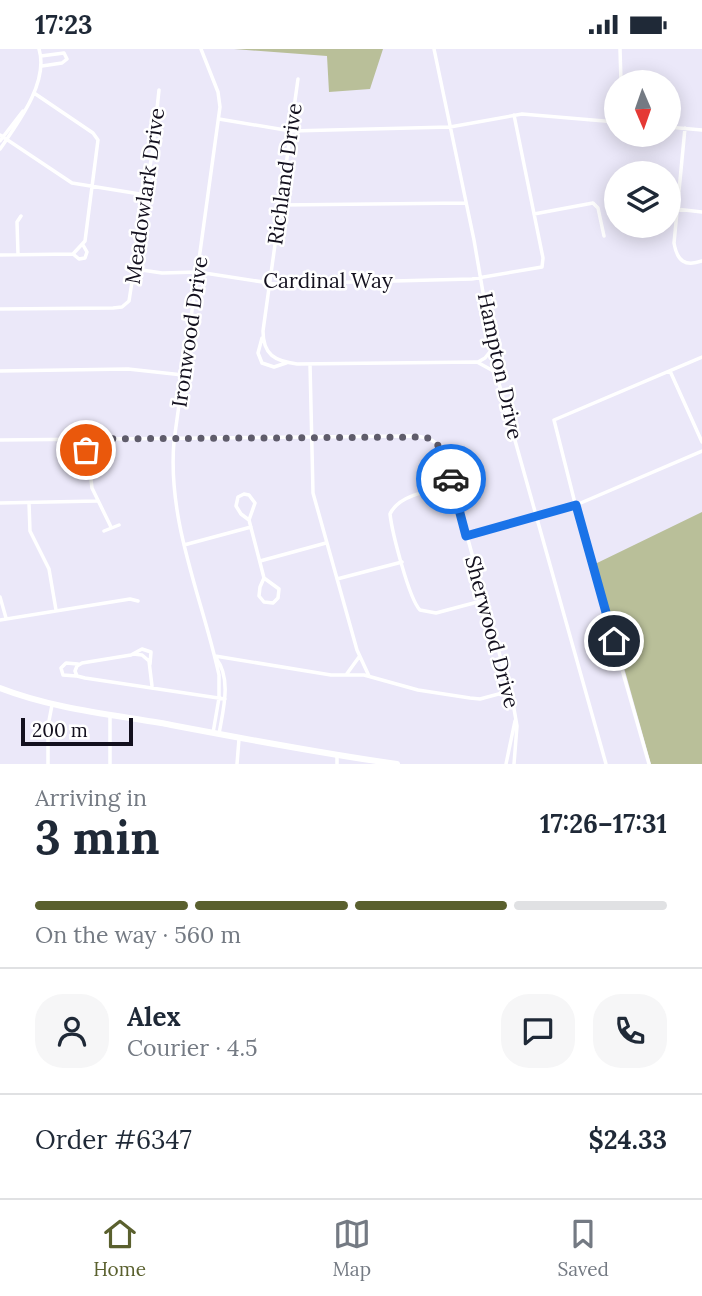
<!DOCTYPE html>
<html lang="en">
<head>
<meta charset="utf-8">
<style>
	:root { --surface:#fff; --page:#f6f6f7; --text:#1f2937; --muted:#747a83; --line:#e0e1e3; --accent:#5a602e }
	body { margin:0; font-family:Lora,serif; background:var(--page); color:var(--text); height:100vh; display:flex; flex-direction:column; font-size:26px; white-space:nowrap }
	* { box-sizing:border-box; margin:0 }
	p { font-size:23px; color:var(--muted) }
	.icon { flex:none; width:38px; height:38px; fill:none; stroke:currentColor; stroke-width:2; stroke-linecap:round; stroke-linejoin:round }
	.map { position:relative; height:715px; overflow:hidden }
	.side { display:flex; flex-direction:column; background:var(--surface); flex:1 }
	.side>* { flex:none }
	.needle { width:46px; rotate:178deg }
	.buttons { position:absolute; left:604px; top:21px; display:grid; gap:14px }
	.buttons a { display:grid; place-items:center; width:77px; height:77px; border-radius:50%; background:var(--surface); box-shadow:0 4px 18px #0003; font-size:35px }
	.scale { position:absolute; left:21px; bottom:18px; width:112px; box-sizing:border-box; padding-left:7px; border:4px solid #13101e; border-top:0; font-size:19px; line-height:24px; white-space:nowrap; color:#13101e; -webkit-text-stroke:5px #fff; paint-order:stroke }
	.pin { position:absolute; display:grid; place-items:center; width:60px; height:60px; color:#fff; margin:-30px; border:4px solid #fff; border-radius:50%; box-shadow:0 2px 7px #0007 }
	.courier { position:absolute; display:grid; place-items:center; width:70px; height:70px; margin:-35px; border:5px solid #1a73e8; border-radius:50%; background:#fff; color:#222; box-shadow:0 2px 9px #0007 }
	.headline em { font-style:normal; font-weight:800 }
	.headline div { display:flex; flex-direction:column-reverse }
	.headline { display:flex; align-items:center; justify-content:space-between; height:119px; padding:0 35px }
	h1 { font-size:46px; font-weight:800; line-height:52px }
	.bar { display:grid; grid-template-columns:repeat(4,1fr); gap:10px 7px; align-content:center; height:84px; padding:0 35px }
	.bar i { height:9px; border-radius:5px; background:var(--line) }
	.bar .on { background:var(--accent) }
	.bar p { grid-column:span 4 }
	.line { display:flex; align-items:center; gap:18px; padding:0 35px; border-top:2px solid var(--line) }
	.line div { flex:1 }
	.round { display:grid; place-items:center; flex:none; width:74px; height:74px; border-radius:28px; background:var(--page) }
	.status { display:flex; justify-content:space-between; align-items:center; height:49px; padding:0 35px; background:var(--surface); direction:ltr }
	.status svg { height:19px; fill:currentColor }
	.dock { display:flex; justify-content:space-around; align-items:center; height:98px; border-top:2px solid var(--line); background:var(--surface); font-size:19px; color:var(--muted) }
	.dock a { display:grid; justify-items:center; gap:4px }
	.dock .on { color:var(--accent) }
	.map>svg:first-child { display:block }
</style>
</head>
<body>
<div class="status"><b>17:23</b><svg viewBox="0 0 49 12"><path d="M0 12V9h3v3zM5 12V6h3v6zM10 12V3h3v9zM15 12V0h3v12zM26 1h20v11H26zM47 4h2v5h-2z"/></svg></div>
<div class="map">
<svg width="702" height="715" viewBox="0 0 702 715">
	<rect width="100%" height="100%" fill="#ebe8f9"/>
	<!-- green -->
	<path fill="#b9bf99" d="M234 0H383L370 40 329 43 327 7Z
		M702 463V715H651L595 515Z"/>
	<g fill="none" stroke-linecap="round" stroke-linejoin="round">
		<!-- minor -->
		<path stroke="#fff" stroke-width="3.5" d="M201 0 218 43 220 58 174 392C167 473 202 548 219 626V649L213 684
			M434 0 474 191 498 331 606 715
			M620 0 621 33
			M41 7 64 4 67 10 62 14 42 17
			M298 30 263 282C263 306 275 312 297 315L477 313 497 324
			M219 70 291 82 450 78 522 65 616 73
			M668 78 702 81
			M685 79 674 194C677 212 685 218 702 212
			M0 86 72 134 146 146
			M0 92 23 62
			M0 100C18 74 49 33 39 0
			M280 156 466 154
			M676 160 702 163
			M534 165 593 154 598 159 604 187
			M18 205 17 173 21 167
			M73 205 79 210 85 209 87 203 83 196
			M0 206 73 205 85 192 98 91 93 84 34 44
			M135 220 162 224 198 223 276 235 472 230 542 218 543 209 514 66
			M0 260 113 259 122 258 129 252 153 98 159 41
			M262 289 258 304 262 314 274 318 286 314
			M478 313 485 309 493 299
			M310 315 313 444 357 601 369 627
			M0 322 128 320 183 326
			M670 322 702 393
			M86 389 92 439 111 478
			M0 391 414 387C433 388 441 395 447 414L513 654 517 677 514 715
			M453 437C433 441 399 445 390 465 392 483 409 550 420 561L436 564 485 551
			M244 445 249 446 255 454 249 471 241 465 236 457 238 448Z
			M0 454 97 452
			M29 454 30 482 49 520 56 561
			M249 471 264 529
			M104 482 119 476
			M466 487 576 456 702 402
			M184 496 251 478
			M260 512 326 494
			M264 529 279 540 278 549 273 554 264 553 259 547 260 538Z
			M337 530 402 513
			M0 548 6 569
			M0 571 130 550 138 552
			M133 605 142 606 149 612 152 637
			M215 607 331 626H364L418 641 470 649 480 650 510 642
			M216 609C232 630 223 661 219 685
			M150 615 151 603 142 600 131 606 82 614 77 617 75 622 77 627 85 629 225 650
			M346 626 359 608
			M76 627 63 626 61 619 66 614 78 615
			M48 715V677L52 656
			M110 715V667
			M237 715 239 690
			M337 715V707
			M506 715 515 672
			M649 715 579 470 554 371 702 308"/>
		<!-- primary -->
		<path stroke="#fff" stroke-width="6" d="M0 639C51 659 108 665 161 674 240 689 318 704 397 715"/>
	</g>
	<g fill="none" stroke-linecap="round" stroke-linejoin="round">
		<!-- done -->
		<path stroke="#5f5c6b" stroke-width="7" stroke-dasharray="0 12.6" d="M86 401V390L425 388C444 394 446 413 451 430"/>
		<!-- route -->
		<path stroke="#1a73e8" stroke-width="9" d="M451 430 466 487 576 456 614 592"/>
	</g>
	<g text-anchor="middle" stroke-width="5" stroke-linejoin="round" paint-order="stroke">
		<!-- street labels -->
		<g font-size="21" fill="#13101e" stroke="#fff">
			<text transform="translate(285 125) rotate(-82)" y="7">Richland Drive</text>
			<text transform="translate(145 147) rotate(-82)" y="7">Meadowlark Drive</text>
			<text x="328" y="239">Cardinal Way</text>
			<text transform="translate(190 283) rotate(-82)" y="7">Ironwood Drive</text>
			<text transform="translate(500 317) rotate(78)" y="7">Hampton Drive</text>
			<text transform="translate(492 583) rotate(75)" y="7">Sherwood Drive</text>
		</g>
	</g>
</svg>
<div class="buttons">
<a><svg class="needle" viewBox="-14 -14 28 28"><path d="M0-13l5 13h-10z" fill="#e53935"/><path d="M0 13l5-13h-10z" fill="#747a83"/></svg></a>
<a><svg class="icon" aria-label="layers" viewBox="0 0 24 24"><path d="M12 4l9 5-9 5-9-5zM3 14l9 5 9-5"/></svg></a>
</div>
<div class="scale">200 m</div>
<div class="pin" style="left:86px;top:401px;background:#ea580c"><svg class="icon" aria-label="bag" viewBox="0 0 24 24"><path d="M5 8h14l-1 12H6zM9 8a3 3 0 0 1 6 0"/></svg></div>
<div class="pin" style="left:614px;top:592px;background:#1f2937"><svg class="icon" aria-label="home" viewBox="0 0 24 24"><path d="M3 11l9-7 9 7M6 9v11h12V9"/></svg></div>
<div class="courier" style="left:451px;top:430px"><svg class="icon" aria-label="car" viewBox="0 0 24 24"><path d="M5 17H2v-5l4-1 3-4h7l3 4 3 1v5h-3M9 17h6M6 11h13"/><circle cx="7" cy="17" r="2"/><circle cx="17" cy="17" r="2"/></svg></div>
</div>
<section class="side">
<div class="headline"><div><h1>3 min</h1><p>Arriving in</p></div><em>17:26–17:31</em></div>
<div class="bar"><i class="on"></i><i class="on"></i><i class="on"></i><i></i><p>On the way · 560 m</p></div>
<div class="line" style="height:126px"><a class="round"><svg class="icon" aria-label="person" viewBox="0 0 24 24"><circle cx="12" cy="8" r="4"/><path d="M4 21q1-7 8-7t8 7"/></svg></a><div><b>Alex</b><p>Courier · 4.5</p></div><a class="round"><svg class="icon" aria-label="chat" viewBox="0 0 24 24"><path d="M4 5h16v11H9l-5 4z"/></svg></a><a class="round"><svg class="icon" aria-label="phone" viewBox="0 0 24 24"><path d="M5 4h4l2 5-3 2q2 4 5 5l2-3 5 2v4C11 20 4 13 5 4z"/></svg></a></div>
<div class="line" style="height:91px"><div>Order #6347</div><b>$24.33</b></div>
</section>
<nav class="dock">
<a class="on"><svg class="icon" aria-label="home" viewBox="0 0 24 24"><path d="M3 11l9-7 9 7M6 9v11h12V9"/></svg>Home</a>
<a><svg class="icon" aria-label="map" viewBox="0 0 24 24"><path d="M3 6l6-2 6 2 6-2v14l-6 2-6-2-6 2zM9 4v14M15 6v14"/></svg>Map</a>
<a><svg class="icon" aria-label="saved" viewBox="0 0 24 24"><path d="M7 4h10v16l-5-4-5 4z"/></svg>Saved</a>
</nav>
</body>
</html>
